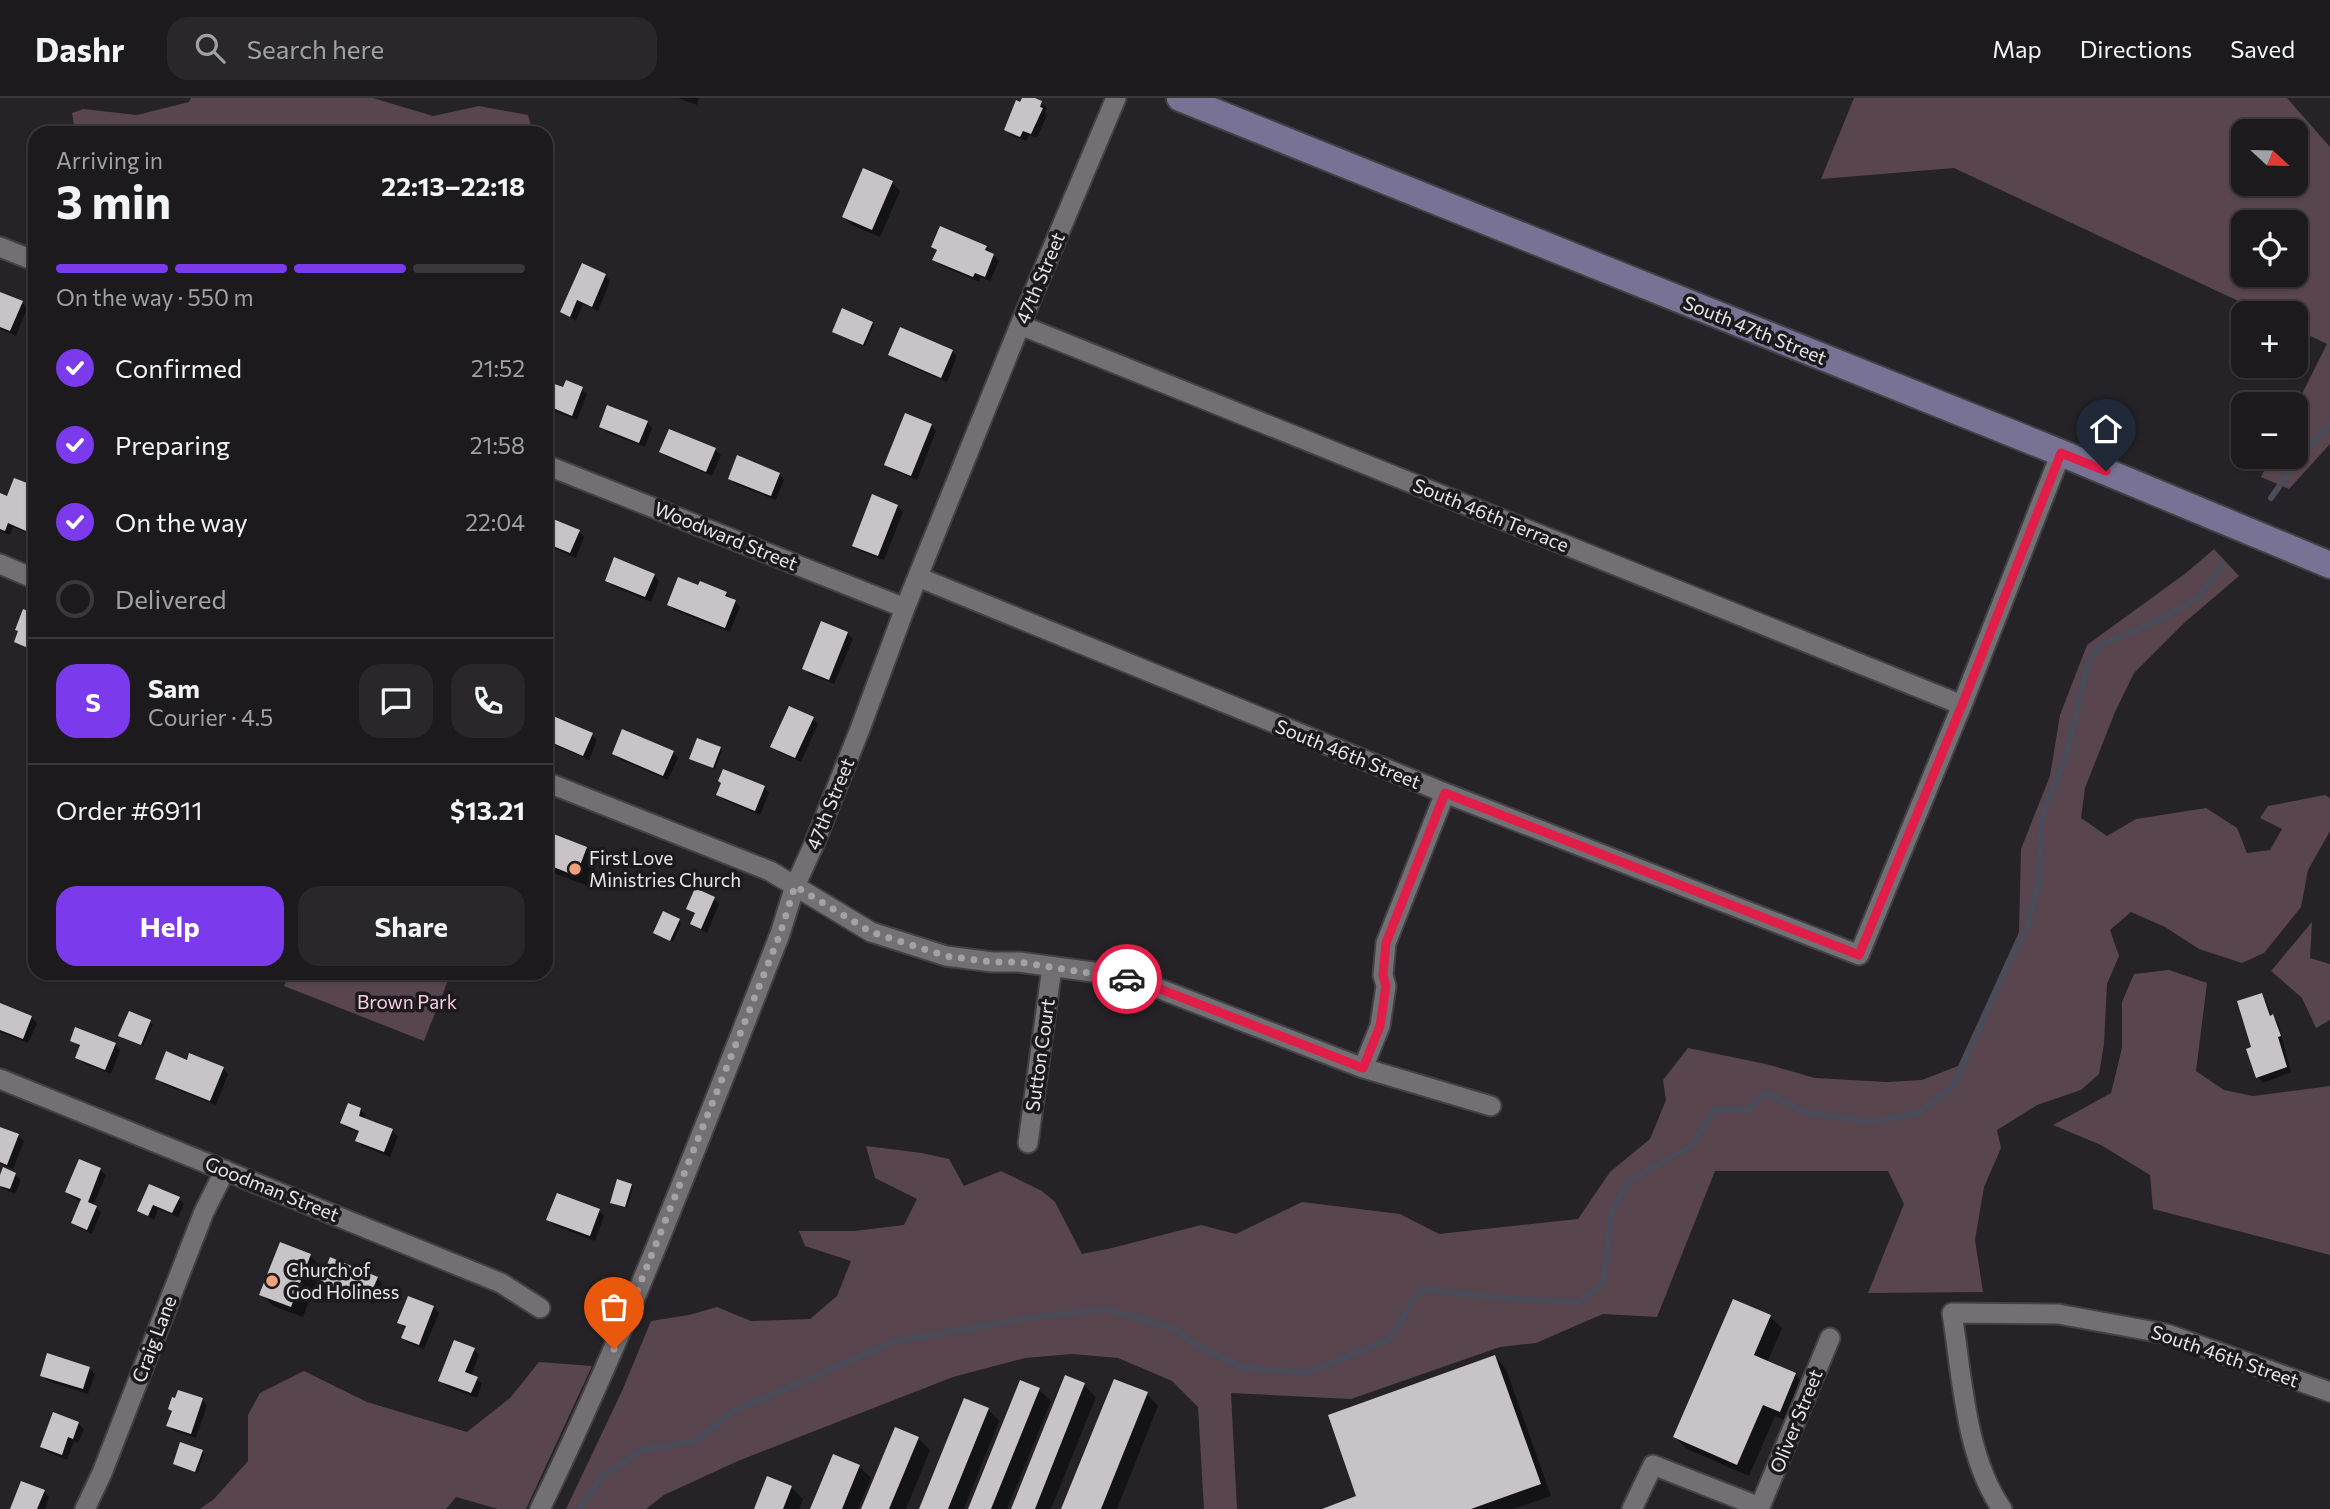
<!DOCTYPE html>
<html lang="en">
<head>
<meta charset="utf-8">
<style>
	:root { --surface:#1c1a1d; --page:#29272a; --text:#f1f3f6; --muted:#a0a1a4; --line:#3a383b; --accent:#7c3aed }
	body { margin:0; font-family:Commissioner,sans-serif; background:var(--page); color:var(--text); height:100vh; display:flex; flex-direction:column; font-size:26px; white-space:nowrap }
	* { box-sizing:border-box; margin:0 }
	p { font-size:23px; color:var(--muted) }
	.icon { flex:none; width:38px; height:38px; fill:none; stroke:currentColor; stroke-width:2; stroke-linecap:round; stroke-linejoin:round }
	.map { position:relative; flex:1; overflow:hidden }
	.sheet { position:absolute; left:28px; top:28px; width:525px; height:854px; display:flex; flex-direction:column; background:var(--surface); border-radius:21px; box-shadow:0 2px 5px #0004,0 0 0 2px var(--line) }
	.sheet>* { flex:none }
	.needle { width:46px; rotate:112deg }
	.fabs { position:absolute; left:2231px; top:21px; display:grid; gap:14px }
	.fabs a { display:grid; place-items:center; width:77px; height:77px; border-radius:14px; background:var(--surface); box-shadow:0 2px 5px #0004,0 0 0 2px var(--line); font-size:35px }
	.pin { position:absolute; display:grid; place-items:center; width:60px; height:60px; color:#fff; margin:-72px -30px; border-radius:50% 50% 50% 0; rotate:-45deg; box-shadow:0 0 7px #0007 }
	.pin .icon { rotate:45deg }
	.courier { position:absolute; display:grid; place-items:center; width:70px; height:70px; margin:-35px; border:5px solid #e11d48; border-radius:50%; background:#fff; color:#222; box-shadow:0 2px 9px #0007 }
	.headline em { font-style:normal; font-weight:700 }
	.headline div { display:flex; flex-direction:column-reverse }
	.headline { display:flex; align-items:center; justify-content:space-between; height:119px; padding:0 28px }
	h1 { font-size:46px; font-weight:700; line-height:52px }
	.bar { display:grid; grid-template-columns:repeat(4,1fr); gap:10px 7px; align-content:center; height:84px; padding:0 28px }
	.bar i { height:9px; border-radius:5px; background:var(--line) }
	.bar .on { background:var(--accent) }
	.bar p { grid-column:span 4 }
	.line { display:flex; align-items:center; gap:18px; padding:0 28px; border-top:2px solid var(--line) }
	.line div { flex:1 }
	.round { display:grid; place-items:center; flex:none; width:74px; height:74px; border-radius:21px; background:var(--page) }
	ol { padding:0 28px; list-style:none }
	li { display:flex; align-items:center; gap:21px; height:77px }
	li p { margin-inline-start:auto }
	li .icon { padding:7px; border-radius:50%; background:var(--accent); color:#fff; stroke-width:4 }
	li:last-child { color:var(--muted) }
	li i { width:38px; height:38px; border:4px solid var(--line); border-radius:50% }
	.action { display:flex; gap:14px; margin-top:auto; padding:14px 28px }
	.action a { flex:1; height:80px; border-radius:21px; background:var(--accent); color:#fff; font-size:28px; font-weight:700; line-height:80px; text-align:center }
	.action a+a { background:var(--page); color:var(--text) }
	header { display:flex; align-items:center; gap:42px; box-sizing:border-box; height:98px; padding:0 35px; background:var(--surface); border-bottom:2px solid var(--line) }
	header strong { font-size:33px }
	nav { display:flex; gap:38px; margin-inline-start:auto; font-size:24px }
	.search { width:490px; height:63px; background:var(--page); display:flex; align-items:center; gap:18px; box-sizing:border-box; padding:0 24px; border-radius:21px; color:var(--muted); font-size:26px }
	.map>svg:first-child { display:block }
</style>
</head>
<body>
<header>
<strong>Dashr</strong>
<div class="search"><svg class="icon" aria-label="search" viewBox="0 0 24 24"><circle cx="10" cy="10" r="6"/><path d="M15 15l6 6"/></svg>Search here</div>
<nav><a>Map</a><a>Directions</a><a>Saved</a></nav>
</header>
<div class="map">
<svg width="2330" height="1411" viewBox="0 0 2330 1411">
	<rect width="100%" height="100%" fill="#252327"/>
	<!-- green -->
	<path fill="#58454e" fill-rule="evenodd" d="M191 0H373L433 18 479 8 528 17 533 35H84L75 33 72 15 83 11 137 17 189 4Z
		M1854 0H2287L2330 49V346L2289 391 2261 379 2271 359H2296V308L2327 246 2296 231V215H2264L1954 70 1821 81ZM2296 33V86H2244V33ZM2296 124V177H2244V124Z
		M2214 451 2239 478 2184 525 2134 575 2115 614 2085 690 2081 720 2107 738 2136 721 2206 710 2237 730 2247 755 2270 752 2282 731 2260 720 2268 708 2325 697 2330 700V733L2308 772 2301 809 2264 855 2242 865 2199 851 2165 829 2131 814 2110 832 2119 858 2107 886 2104 946 2099 976 2081 992 2037 1007 1997 1032 2001 1050 1984 1089 1975 1142 1983 1194 1868 1195 1904 1106 1888 1073H1715L1657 1219 1603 1216 1536 1245 1500 1249 1351 1301 1231 1295 1237 1411H1204L1198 1309 1172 1283 1118 1260 1072 1256 1025 1260 953 1279 738 1363 664 1397 646 1411H566L622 1293 651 1223 689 1217 717 1209 751 1223 810 1221 837 1198 851 1163 805 1148 799 1133H854L904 1127 917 1101 875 1080 866 1048 922 1055 949 1061 964 1088 1001 1073 1042 1093 1055 1104 1082 1156 1112 1150 1201 1127 1236 1136 1302 1104 1400 1116 1439 1136 1578 1121 1610 1074 1650 1041 1666 1002 1663 982 1688 950 1766 966 1815 980 1887 984 1922 982 1958 968 2019 834 2021 751 2050 678 2060 617 2087 547 2186 475Z
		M2312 824 2310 860 2330 866V922L2316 930 2302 900 2271 873Z
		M2169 872 2207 885 2196 973 2224 992 2253 998 2330 988V1157L2153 1111 2150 1077 2101 1047 2053 1027 2111 995 2122 950V904L2134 876Z
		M289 875H451L424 943 284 888Z
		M539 1264 592 1268 526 1411H498L456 1399 446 1411H200L214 1401 248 1363V1317L260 1295 304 1273 367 1304 467 1334 510 1300Z"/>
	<!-- shadow -->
	<path fill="#0007" d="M678 0H699L697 7Z
		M1024 0H1031L1041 4 1047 10 1045 14 1047 17 1037 40 1029 37 1026 43 1011 37 1006 31Z
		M892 84 900 93 880 139 852 127 844 119Z
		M933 149H986L999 163 990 183 980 179 979 184 940 167 934 162 938 154Z
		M605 177 610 183 598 213 583 206 576 223 562 214Z
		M0 196 22 204 27 210 16 238 0 231Z
		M872 225 874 227 865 248 836 236Z
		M952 253 957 258 947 284 896 262 890 257Z
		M546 285 564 292 582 291 587 296 577 322 546 310Z
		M2244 314V331L2238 327Z
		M647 325 652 330 645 349 606 334 601 328Z
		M931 327 936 333 917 382 892 372 887 367Z
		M715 352 721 357 712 378 667 359 662 354Z
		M779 376 784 382 776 402 735 386 730 380Z
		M35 390V429L32 437 13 429 10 437 0 433V398L8 400Z
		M897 408 903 414 884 462 860 453 854 447Z
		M579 433 584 439 576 460 551 449 546 444Z
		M654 477 659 483 651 504 612 488 607 482Z
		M699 489 726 495 740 509 730 534 674 512 669 506Z
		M847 535 853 541 834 586 809 576 804 571Z
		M546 617 592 637 597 642 589 662 546 643Z
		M813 621 818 626 801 664 778 654 772 649Z
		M720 650 722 652 715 671 693 662Z
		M673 654 678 660 668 682 619 661 614 655Z
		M764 689 769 694 760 717 724 702 718 697Z
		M546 735 586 751 598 762 588 788 546 772Z
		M714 800 719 806 707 835 692 826 696 817 688 811Z
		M679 822 681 825 673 844 657 837Z
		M2261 897 2266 902 2272 918 2278 924 2291 974 2263 985 2258 979 2253 950Z
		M0 907 31 919 37 925 28 945 0 934Z
		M130 915 153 926 143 948 122 940Z
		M72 943 115 946 120 952 111 976 83 965 77 959 81 950Z
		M188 964 223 971 228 976 216 1007 163 986 157 980Z
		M360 1012 366 1017 364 1022 392 1033 398 1038 390 1059 362 1048 357 1042 360 1035 347 1030 342 1025Z
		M0 1031 18 1038 24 1043 13 1071 0 1066Z
		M100 1072 106 1077 93 1108 101 1114 92 1136 79 1130 73 1125 82 1104 72 1099 67 1094Z
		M15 1076 21 1082 15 1096 4 1091 0 1087V1082Z
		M631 1087 633 1089 627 1110 614 1106 612 1104Z
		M150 1088 179 1101 184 1106 178 1119 158 1111 154 1122 139 1113Z
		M599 1113 604 1118 595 1143 554 1127 548 1122Z
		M281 1146 310 1158 322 1169 303 1219 273 1208 261 1196Z
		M377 1180 382 1186 374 1206 355 1199 353 1204 343 1199 337 1194 338 1192 323 1182Z
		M433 1209 439 1215 424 1251 408 1245 403 1240 407 1231 399 1225Z
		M1770 1219 1782 1230 1767 1265 1795 1277 1807 1288 1791 1325 1775 1318 1749 1378 1687 1351 1675 1339Z
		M474 1251 479 1257 471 1278 482 1285 477 1300 446 1288 440 1282Z
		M1495 1259 1506 1271 1551 1398 1514 1411H1326L1358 1399Z
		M89 1270 95 1276 88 1296 48 1283 42 1277Z
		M1066 1279 1084 1287 1096 1299 1051 1411H1013Z
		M1039 1292 1051 1303 1007 1411H970Z
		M1147 1296 1158 1308 1117 1411H1063Z
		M202 1302 207 1307 196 1340 174 1333 168 1328 173 1314 170 1311Z
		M988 1311 999 1323 964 1411H921Z
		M78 1325 84 1331 78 1345 74 1343 67 1362 47 1354 42 1349Z
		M918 1340 930 1352 906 1411H863Z
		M202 1353 204 1356 197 1375 177 1367Z
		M859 1369 871 1380 858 1411H812Z
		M791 1389 803 1401 799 1411H756Z
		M44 1394 49 1399 45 1411H12Z"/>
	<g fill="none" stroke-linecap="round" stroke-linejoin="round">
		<!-- stream -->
		<path stroke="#4a4c5a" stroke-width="6" d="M2271 400 2297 363 2330 326
			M580 1411 603 1377 642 1352 696 1343 732 1314 895 1243 1037 1219 1105 1211 1175 1231 1198 1248 1242 1269 1306 1275 1390 1241 1420 1191 1512 1201 1579 1204 1603 1185 1612 1112 1630 1082 1693 1047 1714 1012 1750 1011 1765 994 1806 1014 1870 1024 1920 1015 1954 987 2008 866 2026 832 2038 788 2042 717 2065 661 2088 565 2101 547 2161 521 2198 500 2222 466"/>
	</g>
	<!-- building -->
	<path fill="#c8c3c7" d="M1022 0H1035L1042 3 1040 9 1043 10 1031 36 1023 33 1020 39 1004 32 1016 2 1020 4Z
		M863 70 893 83 872 132 842 119Z
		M940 128 987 148 985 152 994 156 985 179 975 175 973 179 932 162 937 152 931 149Z
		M582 165 606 176 592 209 577 202 570 219 560 214Z
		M0 194 23 203 10 233 0 229Z
		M842 210 873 224 863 247 832 234Z
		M900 229 953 252 941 280 888 257Z
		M566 282 583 289 572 318 546 307V283L563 289Z
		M607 307 648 323 639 345 599 329Z
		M905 315 932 326 911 378 884 367Z
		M669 331 716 350 706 374 659 354Z
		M737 357 780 375 771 398 728 381Z
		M14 380 35 388V398L31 407 35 410 26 433 8 425 5 433 0 431V395L7 398Z
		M872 396 898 407 878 458 852 448Z
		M553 421 580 432 570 455 546 445V438Z
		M614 459 655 476 645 499 605 483Z
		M678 479 698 487 700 483 727 494 725 498 736 502 725 530 667 507Z
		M23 511 35 516V553L14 544 18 533 15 532Z
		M821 523 848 534 829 582 802 571Z
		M789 608 814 619 795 660 770 649Z
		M546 615 593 635 583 658 546 642Z
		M622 631 674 653 663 678 612 656Z
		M697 640 721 649 713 670 689 661Z
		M723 671 765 688 755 713 716 697 721 685 718 683Z
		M546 733 587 749 576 778 546 766Z
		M695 790 715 799 701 831 690 826 695 815 686 811Z
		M663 813 680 821 670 843 653 835Z
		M2262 895 2270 918 2273 916 2281 938 2278 939 2287 969 2256 980 2246 951 2251 949 2237 903Z
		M0 905 32 918 23 941 0 932Z
		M129 913 151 922 141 947 118 938Z
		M75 929 116 945 105 972 75 960 80 947 70 943Z
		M166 953 187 962 189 955 224 969 210 1003 155 981Z
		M348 1005 361 1010 359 1018 393 1031 384 1054 355 1043 359 1033 340 1025Z
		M0 1029 19 1036 7 1067 0 1064Z
		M79 1061 101 1070 88 1104 97 1108 87 1132 71 1125 81 1101 65 1094Z
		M3 1069 16 1075 10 1091 0 1088V1077Z
		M617 1081 632 1086 625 1109 610 1105Z
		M149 1086 180 1099 172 1115 153 1107 148 1118 137 1113Z
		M557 1095 600 1111 590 1138 546 1122Z
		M280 1144 311 1156 291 1209 259 1197Z
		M330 1159 378 1179 368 1202 350 1194 348 1199 335 1194 337 1190 321 1183Z
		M408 1198 434 1208 419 1247 401 1240 406 1228 397 1225Z
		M1733 1201 1771 1217 1754 1257 1796 1275 1780 1314 1763 1307 1737 1367 1673 1339Z
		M454 1242 475 1250 465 1274 478 1279 471 1295 438 1283Z
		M47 1255 90 1269 83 1291 40 1278Z
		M1495 1257 1541 1386 1471 1411H1322L1356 1398 1328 1317Z
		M1065 1277 1085 1285 1035 1411H1011Z
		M1114 1281 1148 1294 1101 1411H1061Z
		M1020 1282 1040 1290 991 1411H968Z
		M178 1292 203 1300 191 1336 166 1328 172 1313 168 1311 172 1299 175 1300Z
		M964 1300 989 1310 948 1411H919Z
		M53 1314 79 1324 73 1341 68 1339 62 1357 40 1349Z
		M895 1329 919 1339 889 1411H861Z
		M180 1344 203 1352 195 1374 173 1366Z
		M833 1356 860 1367 842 1411H810Z
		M767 1378 792 1388 783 1411H754Z
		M21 1383 45 1392 37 1411H10Z"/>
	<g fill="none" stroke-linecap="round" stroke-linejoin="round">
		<defs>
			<path id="street" d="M0 149 35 163
				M1020 227 1962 607
				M546 367 905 510
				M0 466 35 481
				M918 479 1445 695 1859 857 1962 607 2061 355
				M546 684 770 773 871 834 946 858 992 864H1019L1115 877 1147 886 1363 970 1491 1008
				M1363 970 1380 928 1386 888 1383 877 1386 845 1445 695
				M0 981 501 1185 540 1210
				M1028 1045 1052 869
				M85 1411 102 1375 204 1114 225 1072
				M540 1411C631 1224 704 1029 780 836L795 788 815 744 860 631 905 510 1020 227 1116 0
				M1632 1411 1653 1367 1760 1409 1830 1240
				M2002 1411C1965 1358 1962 1277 1952 1215L2058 1216 2167 1236 2330 1294"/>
			<path id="secondary" d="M1180 0 2061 355 2330 467"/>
		</defs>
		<!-- street casing -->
		<use href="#street" stroke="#424144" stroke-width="23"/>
		<!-- secondary casing -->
		<use href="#secondary" stroke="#424144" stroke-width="30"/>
		<!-- street -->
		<use href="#street" stroke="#727075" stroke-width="19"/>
		<!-- secondary -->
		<use href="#secondary" stroke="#787294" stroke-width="26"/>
	</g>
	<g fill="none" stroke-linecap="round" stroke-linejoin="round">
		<!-- done -->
		<path stroke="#a4a2a6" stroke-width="7" stroke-dasharray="0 12.6" d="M614 1251 780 836 795 788 871 834 946 858 992 864H1019L1127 881"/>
		<!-- route -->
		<path stroke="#e11d48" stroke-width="9" d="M1127 881 1147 886 1363 970 1380 928 1386 888 1383 877 1386 845 1445 695 1859 857 1962 607 2061 355 2106 373"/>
	</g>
	<!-- markers -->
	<g fill="#f0a27a" stroke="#1c1a1e" stroke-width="2.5">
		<circle cx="575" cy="771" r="7"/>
		<circle cx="272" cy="1183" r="7"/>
	</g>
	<g text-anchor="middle" stroke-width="7" stroke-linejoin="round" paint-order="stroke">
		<!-- street labels -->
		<g font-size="19" fill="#e8e7ea" stroke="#1c1a1e">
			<text transform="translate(1040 180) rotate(-67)" y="7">47th Street</text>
			<text transform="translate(1755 232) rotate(22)" y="7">South 47th Street</text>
			<text transform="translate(1491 417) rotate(22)" y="7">South 46th Terrace</text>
			<text transform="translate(726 438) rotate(22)" y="7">Woodward Street</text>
			<text transform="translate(1348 656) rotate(22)" y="7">South 46th Street</text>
			<text transform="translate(830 706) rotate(-68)" y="7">47th Street</text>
			<text transform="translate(1040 957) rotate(-82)" y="7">Sutton Court</text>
			<text transform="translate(272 1091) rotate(22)" y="7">Goodman Street</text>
			<text transform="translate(154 1241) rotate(-69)" y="7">Craig Lane</text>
			<text transform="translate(2225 1258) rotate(19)" y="7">South 46th Street</text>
			<text transform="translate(1796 1323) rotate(-68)" y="7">Oliver Street</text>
		</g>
		<!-- poi labels -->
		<g font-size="19" fill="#e8e7ea" stroke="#1c1a1e" text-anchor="start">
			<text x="589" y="767">First Love<tspan x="589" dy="22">Ministries Church</tspan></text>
			<text x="286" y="1179">Church of<tspan x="286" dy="22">God Holiness</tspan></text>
		</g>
		<!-- park labels -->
		<g font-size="19" fill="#f9cee2" stroke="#1c1a1e">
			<text x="407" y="911">Brown Park</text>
		</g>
	</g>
</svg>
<div class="fabs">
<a><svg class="needle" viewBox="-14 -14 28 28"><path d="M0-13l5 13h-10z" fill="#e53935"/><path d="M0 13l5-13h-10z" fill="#a0a1a4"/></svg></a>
<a><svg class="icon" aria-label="locate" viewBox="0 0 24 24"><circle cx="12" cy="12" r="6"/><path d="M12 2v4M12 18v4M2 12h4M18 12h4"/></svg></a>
<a>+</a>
<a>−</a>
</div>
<div class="pin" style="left:614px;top:1251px;background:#ea580c"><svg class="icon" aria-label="bag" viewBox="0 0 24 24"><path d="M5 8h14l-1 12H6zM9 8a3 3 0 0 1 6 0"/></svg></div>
<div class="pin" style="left:2106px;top:373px;background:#1f2937"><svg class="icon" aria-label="home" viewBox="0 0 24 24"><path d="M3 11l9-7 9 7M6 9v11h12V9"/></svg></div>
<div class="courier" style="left:1127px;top:881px"><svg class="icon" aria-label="car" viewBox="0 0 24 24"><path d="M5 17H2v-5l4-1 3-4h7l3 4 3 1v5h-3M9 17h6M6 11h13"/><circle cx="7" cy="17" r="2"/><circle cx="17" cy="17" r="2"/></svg></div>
<section class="sheet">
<div class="headline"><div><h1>3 min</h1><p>Arriving in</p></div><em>22:13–22:18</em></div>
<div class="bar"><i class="on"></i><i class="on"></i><i class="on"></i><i></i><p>On the way · 550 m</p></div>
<ol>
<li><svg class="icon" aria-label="check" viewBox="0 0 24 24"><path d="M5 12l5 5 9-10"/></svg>Confirmed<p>21:52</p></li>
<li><svg class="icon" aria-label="check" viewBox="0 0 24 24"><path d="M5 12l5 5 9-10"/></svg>Preparing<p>21:58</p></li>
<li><svg class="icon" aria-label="check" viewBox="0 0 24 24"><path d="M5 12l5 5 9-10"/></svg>On the way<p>22:04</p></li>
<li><i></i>Delivered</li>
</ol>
<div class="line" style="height:126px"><b class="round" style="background:var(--accent);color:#fff">S</b><div><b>Sam</b><p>Courier · 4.5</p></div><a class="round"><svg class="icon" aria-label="chat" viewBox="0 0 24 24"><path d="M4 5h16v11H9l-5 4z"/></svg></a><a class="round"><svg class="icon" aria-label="phone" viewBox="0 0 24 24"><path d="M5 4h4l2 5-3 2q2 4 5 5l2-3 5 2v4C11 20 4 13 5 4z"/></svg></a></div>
<div class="line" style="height:91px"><div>Order #6911</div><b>$13.21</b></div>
<div class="action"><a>Help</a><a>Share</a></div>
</section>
</div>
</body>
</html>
